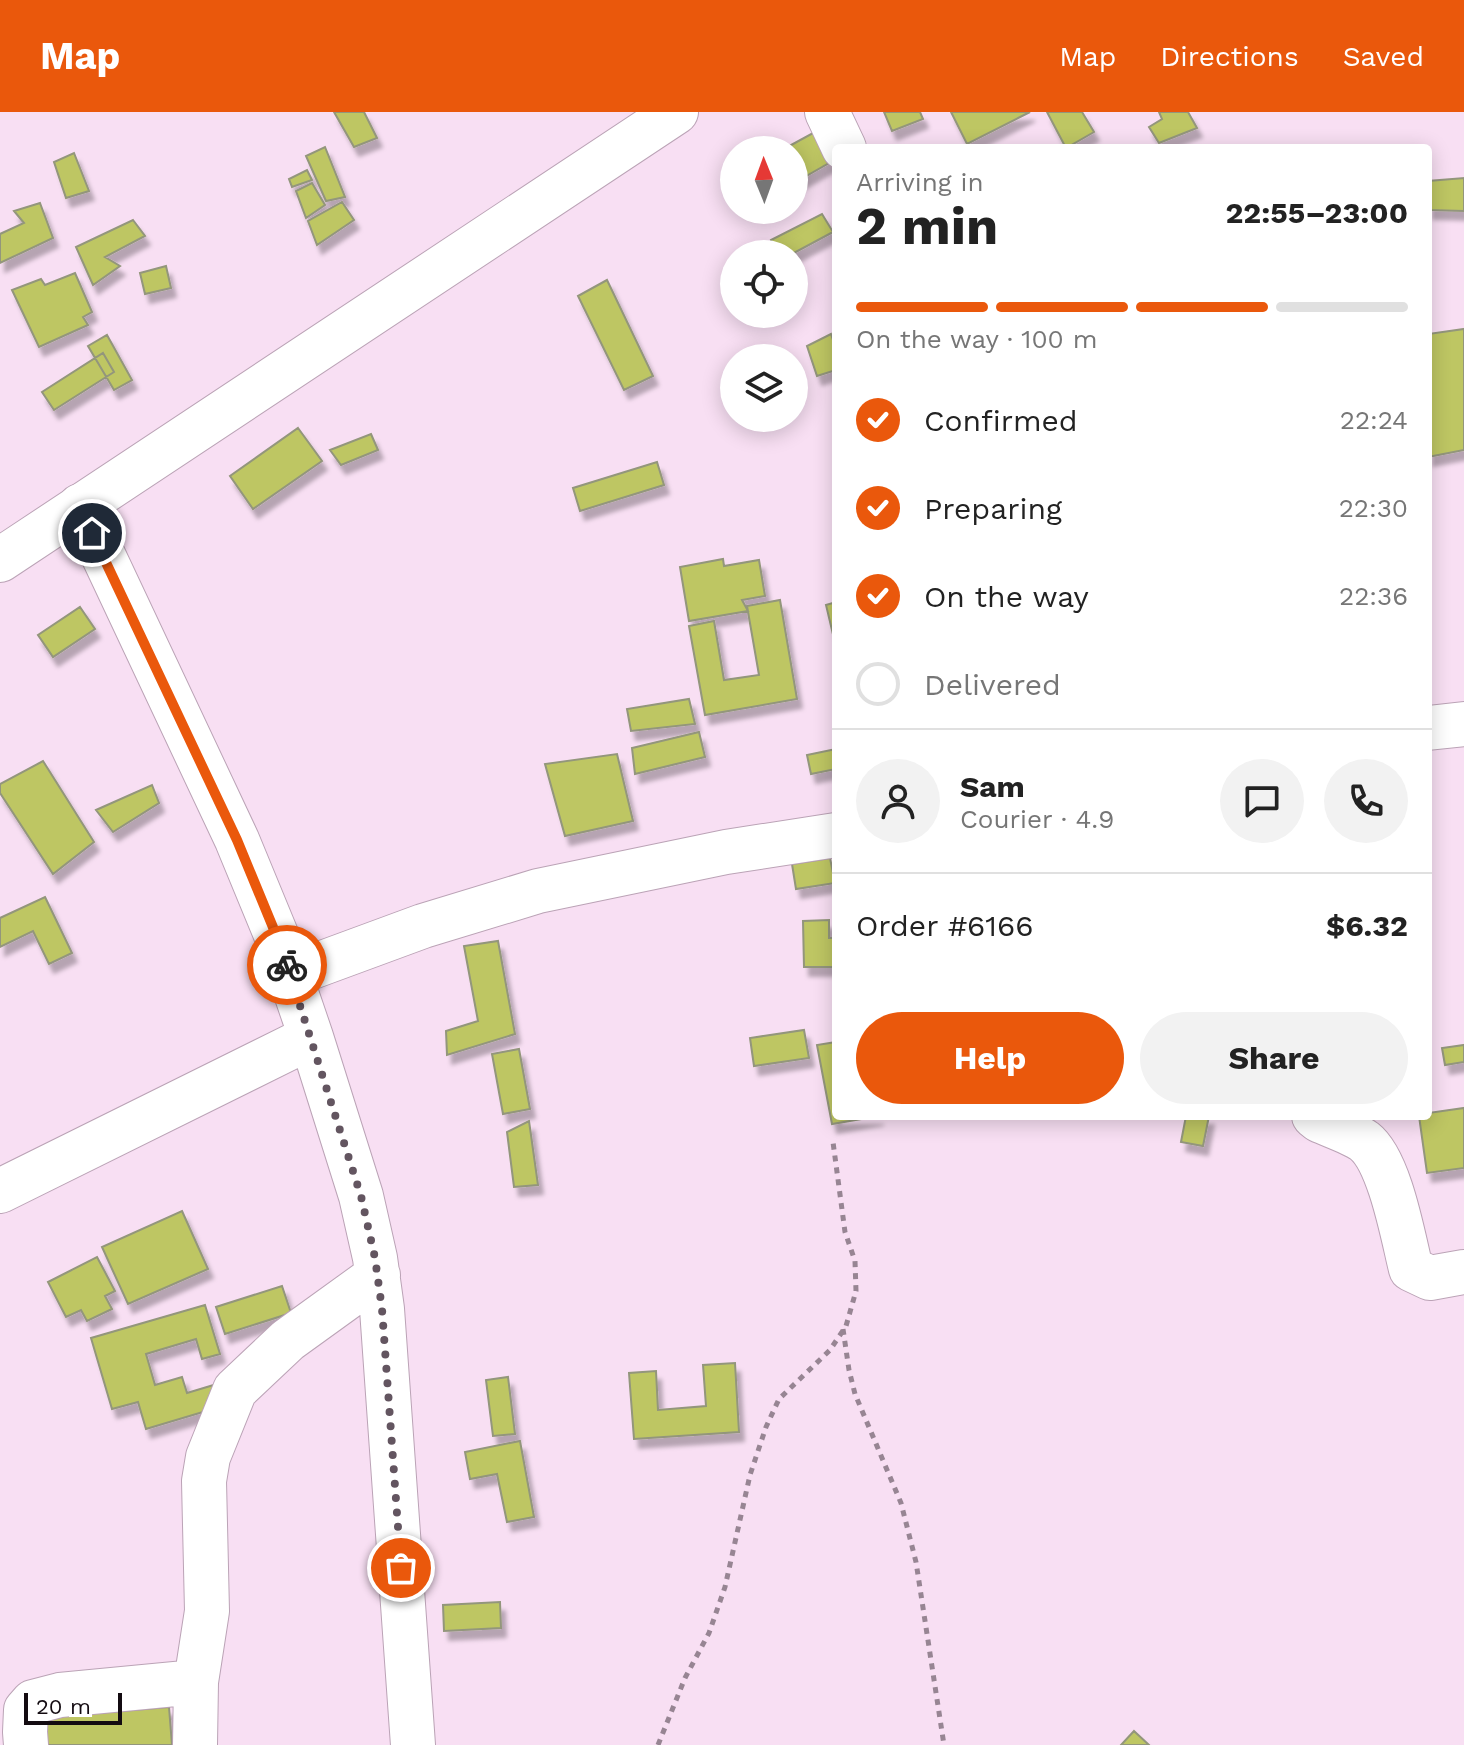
<!DOCTYPE html>
<html lang="en">
<head>
<meta charset="utf-8">
<style>
	:root { --surface:#fff; --page:#f2f2f2; --text:#222; --muted:#767676; --line:#e0e0e0; --accent:#ea580c }
	body { margin:0; font-family:"Work Sans",sans-serif; background:var(--page); color:var(--text); height:100vh; display:flex; flex-direction:column; font-size:30px; white-space:nowrap }
	* { box-sizing:border-box; margin:0 }
	p { font-size:26px; color:var(--muted) }
	.icon { flex:none; width:44px; height:44px; fill:none; stroke:currentColor; stroke-width:2; stroke-linecap:round; stroke-linejoin:round }
	.map { position:relative; flex:1; overflow:hidden }
	.details { position:absolute; left:832px; top:32px; width:600px; height:976px; display:flex; flex-direction:column; background:var(--surface); border-radius:8px; box-shadow:0 4px 20px #0003 }
	.details>* { flex:none }
	.needle { width:52px; rotate:359deg }
	.tools { position:absolute; left:720px; top:24px; display:grid; gap:16px }
	.tools a { display:grid; place-items:center; width:88px; height:88px; border-radius:50%; background:var(--surface); box-shadow:0 4px 20px #0003; font-size:40px }
	.scale { position:absolute; left:24px; bottom:20px; width:98px; box-sizing:border-box; padding-left:8px; border:4px solid #130b11; border-top:0; font-size:22px; line-height:28px; white-space:nowrap; color:#130b11; -webkit-text-stroke:6px #fff; paint-order:stroke }
	.pin { position:absolute; display:grid; place-items:center; width:68px; height:68px; color:#fff; margin:-34px; border:4px solid #fff; border-radius:50%; box-shadow:0 2px 8px #0007 }
	.courier { position:absolute; display:grid; place-items:center; width:80px; height:80px; margin:-40px; border:6px solid #ea580c; border-radius:50%; background:#fff; color:#222; box-shadow:0 2px 10px #0007 }
	.summary em { font-style:normal; font-weight:700 }
	.summary div { display:flex; flex-direction:column-reverse }
	.summary { display:flex; align-items:center; justify-content:space-between; height:136px; padding:0 24px }
	h1 { font-size:52px; font-weight:700; line-height:60px }
	.bar { display:grid; grid-template-columns:repeat(4,1fr); gap:12px 8px; align-content:center; height:96px; padding:0 24px }
	.bar i { height:10px; border-radius:6px; background:var(--line) }
	.bar .current { background:var(--accent) }
	.bar p { grid-column:span 4 }
	.line { display:flex; align-items:center; gap:20px; padding:0 24px; border-top:2px solid var(--line) }
	.line div { flex:1 }
	.round { display:grid; place-items:center; flex:none; width:84px; height:84px; border-radius:42px; background:var(--page) }
	ol { padding:0 24px; list-style:none }
	li { display:flex; align-items:center; gap:24px; height:88px }
	li p { margin-inline-start:auto }
	li .icon { padding:8px; border-radius:50%; background:var(--accent); color:#fff; stroke-width:4 }
	li:last-child { color:var(--muted) }
	li i { width:44px; height:44px; border:4px solid var(--line); border-radius:50% }
	.primary-button { display:flex; gap:16px; margin-top:auto; padding:16px 24px }
	.primary-button a { flex:1; height:92px; border-radius:48px; background:var(--accent); color:#fff; font-size:32px; font-weight:700; line-height:92px; text-align:center }
	.primary-button a+a { background:var(--page); color:var(--text) }
	header { display:flex; align-items:center; gap:48px; box-sizing:border-box; height:112px; padding:0 40px; background:var(--accent); color:#fff }
	header strong { font-size:38px }
	nav { display:flex; gap:44px; margin-inline-start:auto; font-size:28px }
	.map>svg:first-child { display:block }
</style>
</head>
<body>
<header>
<strong>Map</strong>
<nav><a>Map</a><a>Directions</a><a>Saved</a></nav>
</header>
<div class="map">
<svg width="1464" height="1633" viewBox="0 0 1464 1633">
	<defs>
		<filter id="shadow"><feDropShadow dx="5" dy="9" stdDeviation="2" flood-color="#0004"/></filter>
	</defs>
	<rect width="100%" height="100%" fill="#f8dff3"/>
	<!-- building -->
	<path fill="#bec664" stroke="#93967b" stroke-width="2" filter="url(#shadow)" d="M334 0H364L377 26 354 35Z
		M884 0H920L923 7 892 19Z
		M951 0H1030L967 32Z
		M1047 0H1082L1094 20 1066 36Z
		M1159 0H1188L1197 16 1159 31 1149 15 1162 7Z
		M813 21 836 47 794 71V38H782Z
		M325 35 345 85 326 89 306 44Z
		M74 41 89 79 66 86 54 50Z
		M307 58 312 68 292 75 289 67Z
		M1464 66V99L1428 98V69Z
		M312 71 325 93 306 106 296 79Z
		M342 90 354 108 317 133 308 109Z
		M40 91 53 126 0 151V122L24 111 14 99Z
		M822 102 833 120 792 142H777L771 128Z
		M133 108 145 124 105 145 120 154 93 173 76 135Z
		M166 154 171 176 145 182 140 161Z
		M75 161 92 200 83 205 88 213 39 235 12 178 41 167 45 173Z
		M607 168 653 264 624 278 578 184Z
		M1464 217V338L1428 345V222Z
		M831 222 836 237V258L817 264 807 234Z
		M107 223 132 268 114 278 88 234Z
		M103 241 114 260 54 298 42 280Z
		M298 316 322 349 253 397 230 364Z
		M371 322 378 338 341 353 330 338Z
		M657 350 664 373 580 399 573 376Z
		M723 447 724 454 759 448 765 484 742 488 748 499 689 509 680 455Z
		M780 488 797 587 705 603 689 514 714 509 724 568 759 563 747 494Z
		M836 490V535L826 493Z
		M80 495 95 517 53 545 38 523Z
		M689 587 695 612 631 619 627 597Z
		M699 620 705 645 635 662 632 636Z
		M836 637V657L811 662 807 643Z
		M617 642 633 709 565 724 545 652Z
		M43 649 94 730 53 762 0 681V672Z
		M152 673 159 691 113 720 96 698Z
		M830 746 835 771 796 777 792 752Z
		M45 785 72 841 49 852 33 819 0 835V806Z
		M829 808V826H836V855H804L803 809Z
		M498 829 515 922 447 943 446 919 478 909 464 834Z
		M804 918 809 946 754 954 750 926Z
		M836 930V1004H879L832 1012 817 933Z
		M1464 933V950L1445 953 1442 936Z
		M519 937 530 997 503 1002 492 942Z
		M1464 996V1056L1427 1061 1419 1004H1428V1001Z
		M1186 1004H1209L1203 1034 1181 1030Z
		M529 1009 538 1073 514 1075 507 1020Z
		M182 1099 208 1157 128 1192 102 1135Z
		M97 1145 115 1179 105 1184 112 1197 87 1209 81 1198 66 1205 48 1170Z
		M282 1174 291 1201 225 1222 216 1195Z
		M205 1193 220 1242 202 1247 196 1227 146 1242 155 1273 182 1265 187 1281 227 1269 223 1294 146 1317 138 1290 112 1297 91 1226Z
		M735 1251 739 1320 634 1327 629 1261 656 1259 658 1298 706 1294 703 1253Z
		M508 1265 515 1322 493 1324 486 1268Z
		M520 1329 534 1405 507 1410 497 1362 470 1367 465 1340Z
		M500 1490 501 1516 444 1519 443 1493Z
		M169 1595 172 1633H39L37 1606Z
		M1134 1619 1149 1633H1121Z"/>
	<g fill="none" stroke-linecap="round" stroke-linejoin="round">
		<defs>
			<path id="minor" d="M827 0 844 36
				M80 394 237 728 277 825 311 925 361 1084 375 1146 382 1197 413 1633
				M1428 616 1464 612
				M290 863 423 814 538 779 726 740 836 723
				M1314 1004 1319 1008C1332 1014 1353 1021 1364 1029 1390 1049 1403 1125 1411 1157L1430 1166 1464 1160
				M0 1079 311 925
				M26 1633 25 1620 26 1598 33 1590 60 1583 196 1570
				M195 1633 196 1570 207 1499 204 1369 208 1345 235 1278 288 1228 378 1163"/>
			<path id="major" d="M0 448 676 0"/>
		</defs>
		<!-- minor casing -->
		<use href="#minor" stroke="#bba3b6" stroke-width="46"/>
		<!-- major casing -->
		<use href="#major" stroke="#bba3b6" stroke-width="46"/>
		<!-- path -->
		<path stroke="#978593" stroke-width="5" stroke-dasharray="6 6" stroke-linecap="butt" d="M843 1217 849 1258 855 1282 901 1391 916 1450 944 1633
			M658 1633 685 1566 709 1521 725 1475 750 1363 766 1315 779 1287 830 1238 846 1214 856 1179 855 1149 845 1120 833 1030"/>
		<!-- minor -->
		<use href="#minor" stroke="#fff" stroke-width="44"/>
		<!-- major -->
		<use href="#major" stroke="#fff" stroke-width="44"/>
	</g>
	<g fill="none" stroke-linecap="round" stroke-linejoin="round">
		<!-- done -->
		<path stroke="#635560" stroke-width="8" stroke-dasharray="0 14.4" d="M287 853 361 1084 375 1146 382 1197 401 1456"/>
		<!-- route -->
		<path stroke="#ea580c" stroke-width="10" d="M92 421 237 728 277 825 287 853"/>
	</g>
</svg>
<div class="tools">
<a><svg class="needle" viewBox="-14 -14 28 28"><path d="M0-13l5 13h-10z" fill="#e53935"/><path d="M0 13l5-13h-10z" fill="#767676"/></svg></a>
<a><svg class="icon" aria-label="locate" viewBox="0 0 24 24"><circle cx="12" cy="12" r="6"/><path d="M12 2v4M12 18v4M2 12h4M18 12h4"/></svg></a>
<a><svg class="icon" aria-label="layers" viewBox="0 0 24 24"><path d="M12 4l9 5-9 5-9-5zM3 14l9 5 9-5"/></svg></a>
</div>
<div class="scale">20 m</div>
<div class="pin" style="left:401px;top:1456px;background:#ea580c"><svg class="icon" aria-label="bag" viewBox="0 0 24 24"><path d="M5 8h14l-1 12H6zM9 8a3 3 0 0 1 6 0"/></svg></div>
<div class="pin" style="left:92px;top:421px;background:#1f2937"><svg class="icon" aria-label="home" viewBox="0 0 24 24"><path d="M3 11l9-7 9 7M6 9v11h12V9"/></svg></div>
<div class="courier" style="left:287px;top:853px"><svg class="icon" aria-label="bike" viewBox="0 0 24 24"><circle cx="6" cy="16" r="4"/><circle cx="18" cy="16" r="4"/><path d="M6 16l4-8h5l3 8M10 8l3 8H6M13 5h3"/></svg></div>
<section class="details">
<div class="summary"><div><h1>2 min</h1><p>Arriving in</p></div><em>22:55–23:00</em></div>
<div class="bar"><i class="current"></i><i class="current"></i><i class="current"></i><i></i><p>On the way · 100 m</p></div>
<ol>
<li><svg class="icon" aria-label="check" viewBox="0 0 24 24"><path d="M5 12l5 5 9-10"/></svg>Confirmed<p>22:24</p></li>
<li><svg class="icon" aria-label="check" viewBox="0 0 24 24"><path d="M5 12l5 5 9-10"/></svg>Preparing<p>22:30</p></li>
<li><svg class="icon" aria-label="check" viewBox="0 0 24 24"><path d="M5 12l5 5 9-10"/></svg>On the way<p>22:36</p></li>
<li><i></i>Delivered</li>
</ol>
<div class="line" style="height:144px"><a class="round"><svg class="icon" aria-label="person" viewBox="0 0 24 24"><circle cx="12" cy="8" r="4"/><path d="M4 21q1-7 8-7t8 7"/></svg></a><div><b>Sam</b><p>Courier · 4.9</p></div><a class="round"><svg class="icon" aria-label="chat" viewBox="0 0 24 24"><path d="M4 5h16v11H9l-5 4z"/></svg></a><a class="round"><svg class="icon" aria-label="phone" viewBox="0 0 24 24"><path d="M5 4h4l2 5-3 2q2 4 5 5l2-3 5 2v4C11 20 4 13 5 4z"/></svg></a></div>
<div class="line" style="height:104px"><div>Order #6166</div><b>$6.32</b></div>
<div class="primary-button"><a>Help</a><a>Share</a></div>
</section>
</div>
</body>
</html>
